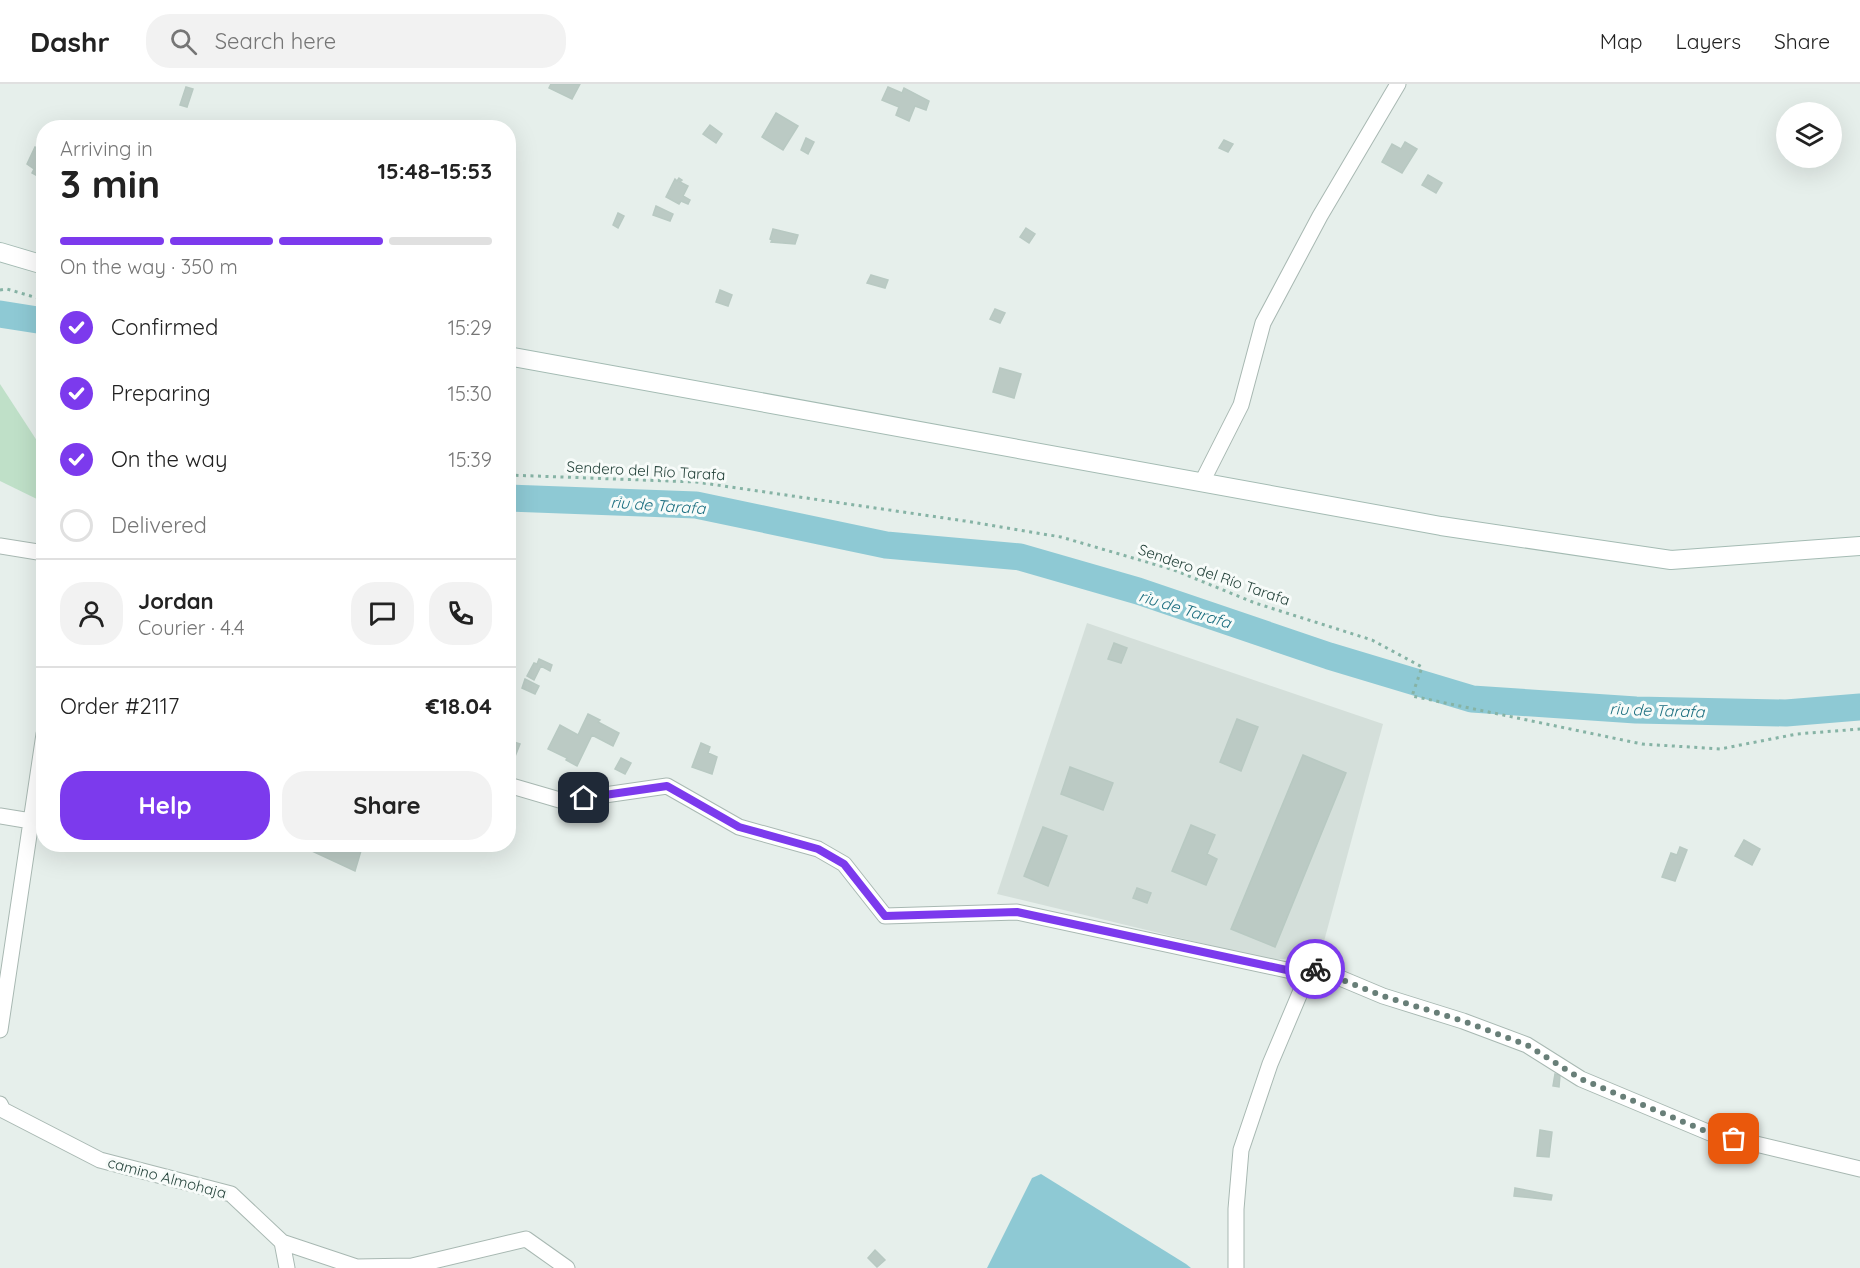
<!DOCTYPE html>
<html lang="en">
<head>
<meta charset="utf-8">
<style>
	:root { --surface:#fff; --page:#f2f2f2; --text:#222; --muted:#767676; --line:#e0e0e0; --accent:#7c3aed }
	body { margin:0; font-family:Quicksand,sans-serif; background:var(--page); color:var(--text); height:100vh; display:flex; flex-direction:column; font-size:22px; white-space:nowrap }
	* { box-sizing:border-box; margin:0 }
	p { font-size:20px; color:var(--muted) }
	.icon { flex:none; width:33px; height:33px; fill:none; stroke:currentColor; stroke-width:2; stroke-linecap:round; stroke-linejoin:round }
	.map { position:relative; flex:1; overflow:hidden }
	.sheet { position:absolute; left:36px; top:36px; width:480px; height:732px; display:flex; flex-direction:column; background:var(--surface); border-radius:24px; box-shadow:0 6px 24px #0002 }
	.sheet>* { flex:none }
	.buttons { position:absolute; left:1776px; top:18px; display:grid; gap:12px }
	.buttons a { display:grid; place-items:center; width:66px; height:66px; border-radius:50%; background:var(--surface); box-shadow:0 6px 24px #0002; font-size:30px }
	.pin { position:absolute; display:grid; place-items:center; width:51px; height:51px; color:#fff; margin:-26px; border-radius:12px; box-shadow:0 3px 9px #0006 }
	.courier { position:absolute; display:grid; place-items:center; width:60px; height:60px; margin:-30px; border:4px solid #7c3aed; border-radius:50%; background:#fff; color:#222; box-shadow:0 2px 8px #0007 }
	.summary em { font-style:normal; font-weight:800 }
	.summary div { display:flex; flex-direction:column-reverse }
	.summary { display:flex; align-items:center; justify-content:space-between; height:102px; padding:0 24px }
	h1 { font-size:39px; font-weight:800; line-height:45px }
	.bar { display:grid; grid-template-columns:repeat(4,1fr); gap:9px 6px; align-content:center; height:72px; padding:0 24px }
	.bar i { height:8px; border-radius:4px; background:var(--line) }
	.bar .selected { background:var(--accent) }
	.bar p { grid-column:span 4 }
	.line { display:flex; align-items:center; gap:15px; padding:0 24px; border-top:2px solid var(--line) }
	.line div { flex:1 }
	.round { display:grid; place-items:center; flex:none; width:63px; height:63px; border-radius:24px; background:var(--page) }
	ol { padding:0 24px; list-style:none }
	li { display:flex; align-items:center; gap:18px; height:66px }
	li p { margin-inline-start:auto }
	li .icon { padding:6px; border-radius:50%; background:var(--accent); color:#fff; stroke-width:4 }
	li:last-child { color:var(--muted) }
	li i { width:33px; height:33px; border:3px solid var(--line); border-radius:50% }
	.cta { display:flex; gap:12px; margin-top:auto; padding:12px 24px }
	.cta a { flex:1; height:69px; border-radius:24px; background:var(--accent); color:#fff; font-size:24px; font-weight:800; line-height:69px; text-align:center }
	.cta a+a { background:var(--page); color:var(--text) }
	header { display:flex; align-items:center; gap:36px; box-sizing:border-box; height:84px; padding:0 30px; background:var(--surface); border-bottom:2px solid var(--line) }
	header strong { font-size:28px }
	nav { display:flex; gap:33px; margin-inline-start:auto; font-size:21px }
	.search { width:420px; height:54px; background:var(--page); display:flex; align-items:center; gap:15px; box-sizing:border-box; padding:0 21px; border-radius:24px; color:var(--muted); font-size:22px }
	.map>svg:first-child { display:block }
</style>
</head>
<body>
<header>
<strong>Dashr</strong>
<div class="search"><svg class="icon" aria-label="search" viewBox="0 0 24 24"><circle cx="10" cy="10" r="6"/><path d="M15 15l6 6"/></svg>Search here</div>
<nav><a>Map</a><a>Layers</a><a>Share</a></nav>
</header>
<div class="map">
<svg width="1860" height="1184" viewBox="0 0 1860 1184">
	<rect width="100%" height="100%" fill="#e6efeb"/>
	<!-- built -->
	<path fill="#d4dfda" d="M1087 539 1383 640 1320 872 1271 876 997 810Z"/>
	<!-- green -->
	<path fill="#bfe0c8" d="M0 300 43 366V418L0 397Z"/>
	<!-- water -->
	<path fill="#8ec9d4" d="M1041 1090 1186 1180 1191 1184H987L1032 1094Z"/>
	<g fill="none" stroke-linecap="round" stroke-linejoin="round">
		<!-- river -->
		<path stroke="#8ec9d4" stroke-width="27" d="M0 230 44 237
			M508 414 696 421 886 461 1020 473 1138 507 1329 572 1472 615 1636 626 1786 629 1860 623"/>
	</g>
	<!-- building -->
	<path fill="#bbcac4" stroke="#b8c9c2" stroke-width="1.5" d="M551 0H580L572 15 549 4Z
		M186 3 193 5 187 23 180 21Z
		M888 3 902 9 904 4 929 17 926 26 915 22 909 37 896 31 899 23 882 16Z
		M776 29 798 42 783 66 762 53Z
		M710 41 722 50 716 59 703 50Z
		M806 54 814 58 808 70 801 66Z
		M1224 56 1233 60 1228 68 1219 64Z
		M40 57 44 58 43 95 32 89 34 85 27 80 35 63 37 64Z
		M1405 58 1417 65 1402 89 1382 78 1392 60 1401 65Z
		M1428 91 1442 99 1436 109 1422 101Z
		M679 94 682 96 680 98 688 102 683 112 690 116 688 120 681 117 679 120 666 113 675 95 677 97Z
		M656 122 673 130 670 137 653 131Z
		M618 129 624 132 618 144 613 141Z
		M1026 144 1035 150 1029 159 1020 153Z
		M773 145 798 151 795 160 771 158 772 156 770 155Z
		M871 191 888 196 885 204 867 199Z
		M720 206 732 211 728 222 716 218Z
		M995 225 1005 229 1000 239 990 235Z
		M1000 284 1021 290 1014 314 993 308Z
		M1114 559 1127 564 1121 579 1108 575Z
		M539 575 552 581 550 587 541 582 534 596 527 592 534 579 537 580Z
		M525 595 539 602 535 610 522 604Z
		M588 630 600 636 598 638 619 649 613 662 592 651 577 682 566 676 567 674 548 665 560 641 578 651Z
		M1237 635 1258 643 1241 687 1220 678Z
		M508 656 520 660 514 675 508 672Z
		M701 659 710 663 708 669 717 673 712 690 692 683Z
		M1303 671 1346 689 1275 863 1231 845Z
		M621 674 631 679 625 690 615 685Z
		M1070 683 1113 699 1103 726 1061 710Z
		M1191 741 1215 751 1207 770 1217 775 1206 801 1172 787Z
		M1043 743 1067 752 1048 802 1024 792Z
		M1744 756 1760 765 1752 781 1735 772Z
		M297 760H363L355 787Z
		M1680 763 1687 766 1675 797 1662 793 1671 769 1677 771Z
		M1137 804 1151 809 1147 819 1133 814Z
		M1555 990 1560 991 1559 1003 1553 1002Z
		M1540 1046 1552 1048 1549 1073 1537 1072Z
		M1515 1104 1552 1111 1551 1116 1514 1112Z
		M875 1166 885 1176 877 1183 868 1174Z"/>
	<g fill="none" stroke-linecap="round" stroke-linejoin="round">
		<defs>
			<path id="minor" d="M1202 398 1241 321 1263 239 1320 132 1398 0
				M0 462 44 469
				M508 701 563 717 667 702 739 743 818 765 844 780 885 832 1017 828 1296 888 1311 883 1321 886 1383 912 1463 937 1527 961 1581 995 1710 1049 1860 1085
				M0 732 31 737
				M0 946 44 650
				M0 1020 3 1026 100 1076 231 1110 282 1158 357 1183 412 1182 526 1155 567 1184
				M282 1158 287 1184
				M1236 1184V1125L1241 1066 1270 980 1311 883"/>
			<path id="secondary" d="M0 168 44 181
				M508 272 1441 442 1671 476 1860 462"/>
		</defs>
		<!-- minor casing -->
		<use href="#minor" stroke="#a8b8b2" stroke-width="17"/>
		<!-- secondary casing -->
		<use href="#secondary" stroke="#a4bbb3" stroke-width="20"/>
		<!-- path -->
		<path stroke="#86b3a5" stroke-width="3" stroke-dasharray="3 4.5" stroke-linecap="butt" d="M0 206 7 205 44 216
			M508 391 696 398 965 437 1061 453 1174 486 1255 519 1372 556 1422 583 1412 612 1642 660 1720 665 1797 650 1860 645"/>
		<!-- minor -->
		<use href="#minor" stroke="#fff" stroke-width="15"/>
		<!-- secondary -->
		<use href="#secondary" stroke="#fff" stroke-width="18"/>
	</g>
	<g fill="none" stroke-linecap="round" stroke-linejoin="round">
		<!-- done -->
		<path stroke="#687f78" stroke-width="6" stroke-dasharray="0 10.8" d="M1315 885 1383 912 1463 937 1527 961 1581 995 1710 1049 1734 1055"/>
		<!-- route -->
		<path stroke="#7c3aed" stroke-width="8" d="M584 714 667 702 739 743 818 765 844 780 885 832 1017 828 1296 888 1311 883 1315 885"/>
	</g>
	<g text-anchor="middle" stroke-width="6" stroke-linejoin="round" paint-order="stroke">
		<!-- street labels -->
		<g font-size="15" fill="#24423a" stroke="#f7fbf9">
			<text transform="translate(646 387) rotate(3)" y="5">Sendero del Río Tarafa</text>
			<text transform="translate(1214 491) rotate(19)" y="5">Sendero del Río Tarafa</text>
			<text transform="translate(167 1094) rotate(15)" y="5">camino Almohaja</text>
		</g>
		<!-- water labels -->
		<g font-size="16" font-style="italic" fill="#1c6f80" stroke="#f7fbf9">
			<text transform="translate(658 421) rotate(4)" y="6">riu de Tarafa</text>
			<text transform="translate(1185 525) rotate(17)" y="6">riu de Tarafa</text>
			<text transform="translate(1657 626) rotate(2)" y="6">riu de Tarafa</text>
		</g>
	</g>
</svg>
<div class="buttons">
<a><svg class="icon" aria-label="layers" viewBox="0 0 24 24"><path d="M12 4l9 5-9 5-9-5zM3 14l9 5 9-5"/></svg></a>
</div>
<div class="pin" style="left:1734px;top:1055px;background:#ea580c"><svg class="icon" aria-label="bag" viewBox="0 0 24 24"><path d="M5 8h14l-1 12H6zM9 8a3 3 0 0 1 6 0"/></svg></div>
<div class="pin" style="left:584px;top:714px;background:#1f2937"><svg class="icon" aria-label="home" viewBox="0 0 24 24"><path d="M3 11l9-7 9 7M6 9v11h12V9"/></svg></div>
<div class="courier" style="left:1315px;top:885px"><svg class="icon" aria-label="bike" viewBox="0 0 24 24"><circle cx="6" cy="16" r="4"/><circle cx="18" cy="16" r="4"/><path d="M6 16l4-8h5l3 8M10 8l3 8H6M13 5h3"/></svg></div>
<section class="sheet">
<div class="summary"><div><h1>3 min</h1><p>Arriving in</p></div><em>15:48–15:53</em></div>
<div class="bar"><i class="selected"></i><i class="selected"></i><i class="selected"></i><i></i><p>On the way · 350 m</p></div>
<ol>
<li><svg class="icon" aria-label="check" viewBox="0 0 24 24"><path d="M5 12l5 5 9-10"/></svg>Confirmed<p>15:29</p></li>
<li><svg class="icon" aria-label="check" viewBox="0 0 24 24"><path d="M5 12l5 5 9-10"/></svg>Preparing<p>15:30</p></li>
<li><svg class="icon" aria-label="check" viewBox="0 0 24 24"><path d="M5 12l5 5 9-10"/></svg>On the way<p>15:39</p></li>
<li><i></i>Delivered</li>
</ol>
<div class="line" style="height:108px"><a class="round"><svg class="icon" aria-label="person" viewBox="0 0 24 24"><circle cx="12" cy="8" r="4"/><path d="M4 21q1-7 8-7t8 7"/></svg></a><div><b>Jordan</b><p>Courier · 4.4</p></div><a class="round"><svg class="icon" aria-label="chat" viewBox="0 0 24 24"><path d="M4 5h16v11H9l-5 4z"/></svg></a><a class="round"><svg class="icon" aria-label="phone" viewBox="0 0 24 24"><path d="M5 4h4l2 5-3 2q2 4 5 5l2-3 5 2v4C11 20 4 13 5 4z"/></svg></a></div>
<div class="line" style="height:78px"><div>Order #2117</div><b>€18.04</b></div>
<div class="cta"><a>Help</a><a>Share</a></div>
</section>
</div>
</body>
</html>
